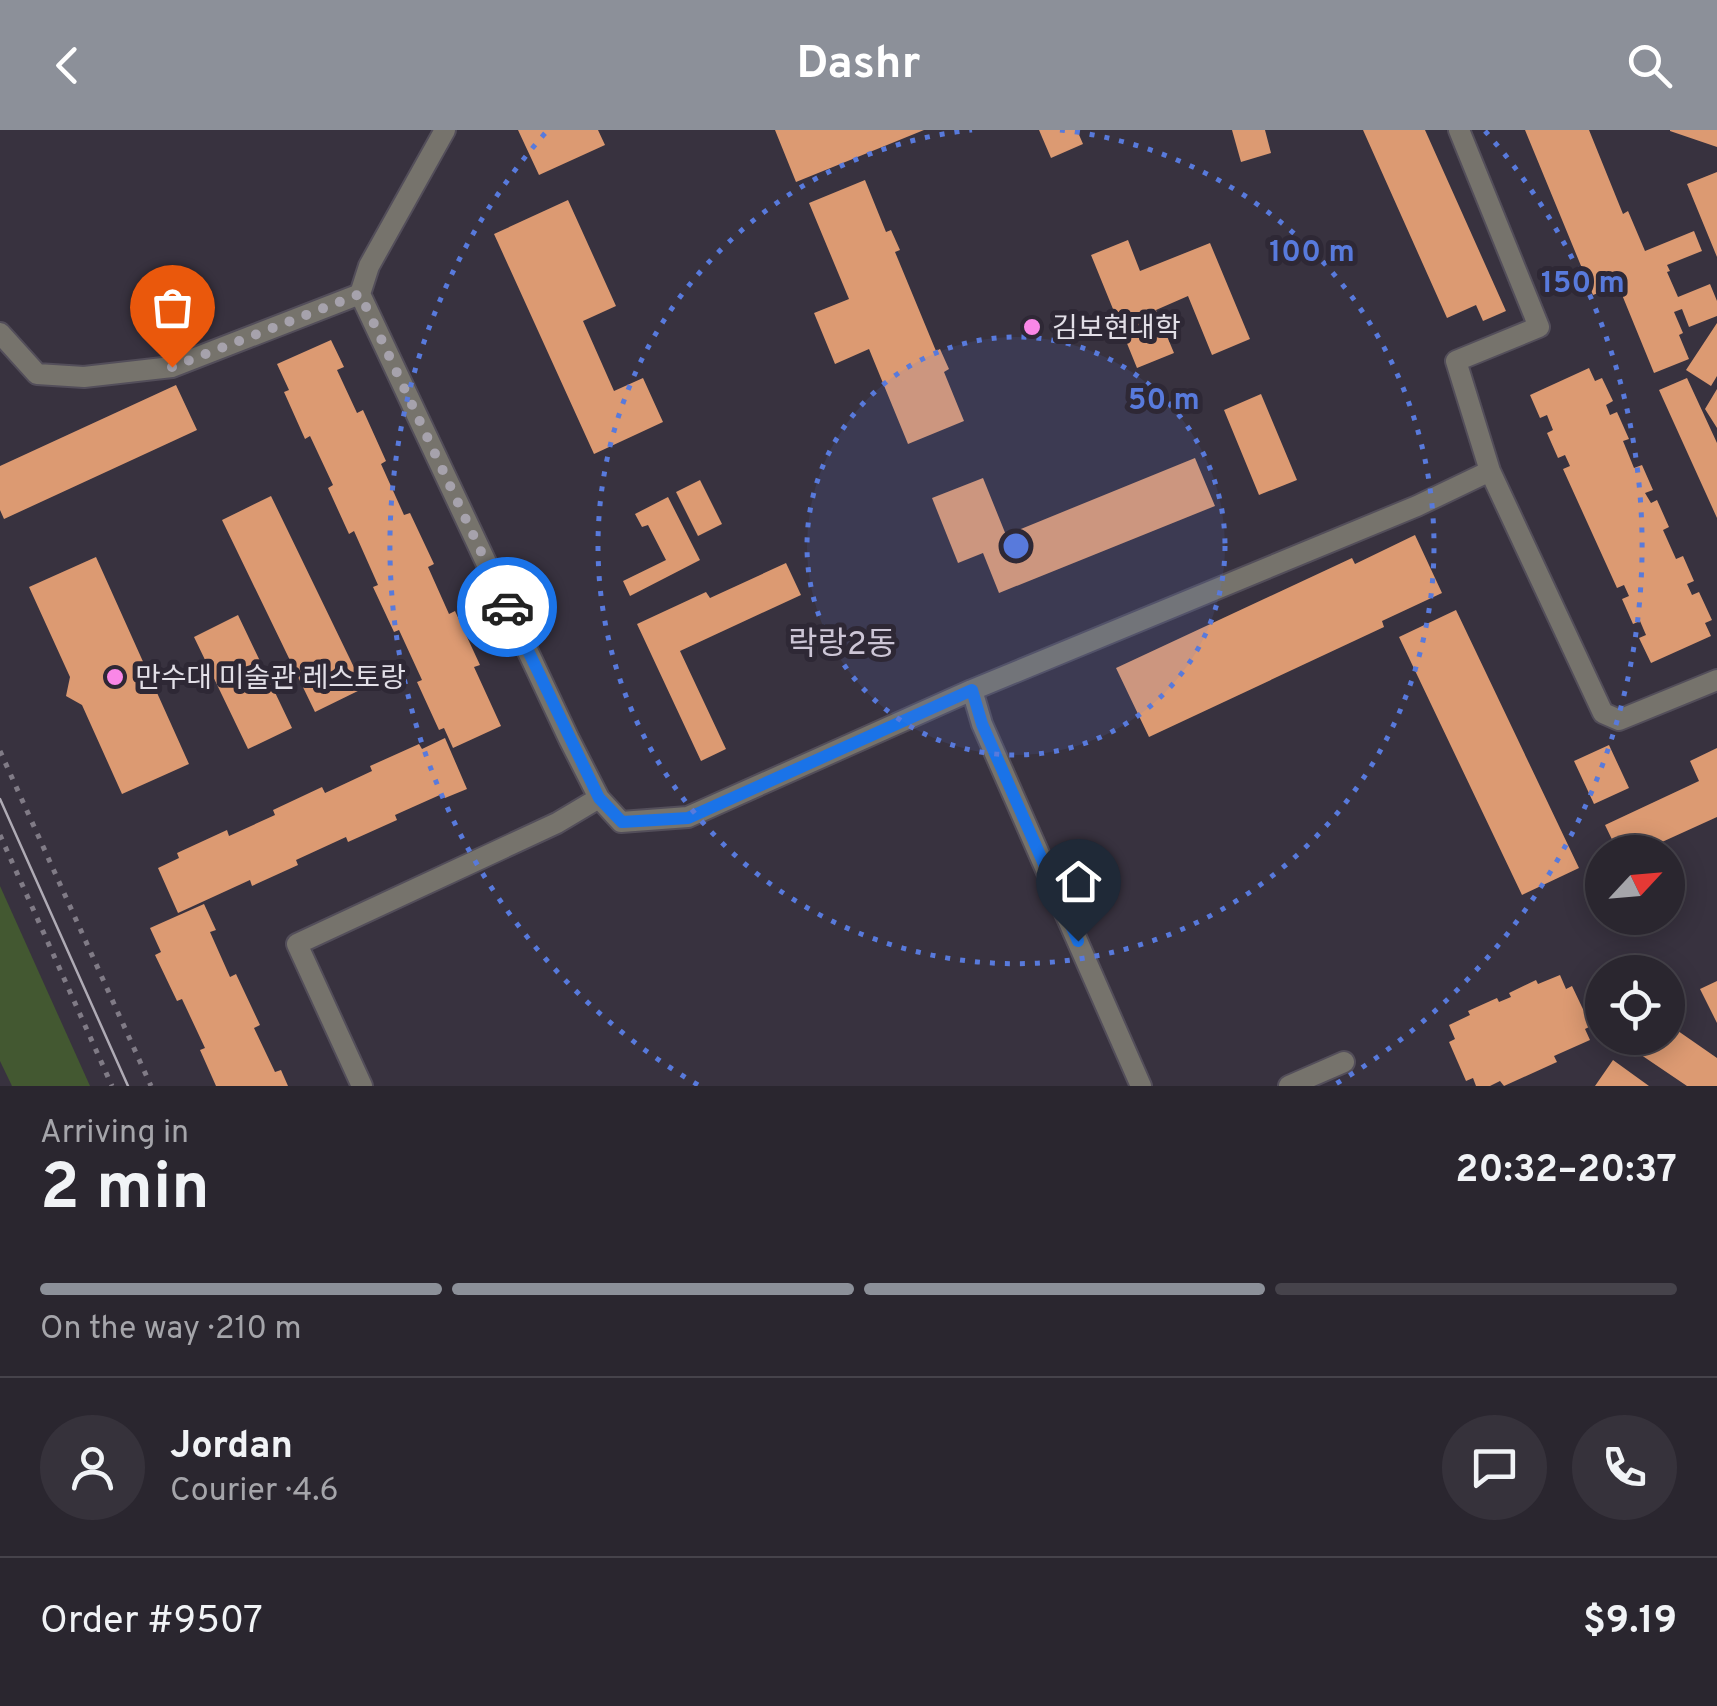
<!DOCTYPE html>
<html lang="en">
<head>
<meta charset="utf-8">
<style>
	:root { --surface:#2a262f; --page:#36323b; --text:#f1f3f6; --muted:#a5a5aa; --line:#46434b; --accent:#8c9099 }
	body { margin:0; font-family:Overpass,"Noto Sans KR",sans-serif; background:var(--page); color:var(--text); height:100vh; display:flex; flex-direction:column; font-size:38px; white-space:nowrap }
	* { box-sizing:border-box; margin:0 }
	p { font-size:32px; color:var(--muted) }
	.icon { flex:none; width:55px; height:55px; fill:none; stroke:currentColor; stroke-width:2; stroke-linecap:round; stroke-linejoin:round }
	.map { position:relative; height:956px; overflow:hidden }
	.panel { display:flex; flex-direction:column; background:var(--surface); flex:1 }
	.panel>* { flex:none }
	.needle { width:65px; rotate:64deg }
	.controls { position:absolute; left:1585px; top:705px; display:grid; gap:20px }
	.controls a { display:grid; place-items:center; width:100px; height:100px; border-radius:50%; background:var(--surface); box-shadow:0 5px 25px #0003,0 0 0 2px var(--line); font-size:50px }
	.pin { position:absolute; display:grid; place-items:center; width:85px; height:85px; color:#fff; margin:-102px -42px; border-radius:50% 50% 50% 0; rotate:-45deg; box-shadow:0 0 10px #0007 }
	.pin .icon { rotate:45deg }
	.courier { position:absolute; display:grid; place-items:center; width:100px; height:100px; margin:-50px; border:8px solid #1a73e8; border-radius:50%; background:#fff; color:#222; box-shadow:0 2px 12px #0007 }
	.head em { font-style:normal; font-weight:700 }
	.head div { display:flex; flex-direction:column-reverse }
	.head { display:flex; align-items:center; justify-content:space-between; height:170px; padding:0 40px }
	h1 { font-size:65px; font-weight:700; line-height:75px }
	.bar { display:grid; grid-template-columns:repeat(4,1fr); gap:15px 10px; align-content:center; height:120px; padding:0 40px }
	.bar i { height:12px; border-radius:8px; background:var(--line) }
	.bar .on { background:var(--accent) }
	.bar p { grid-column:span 4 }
	.line { display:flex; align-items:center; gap:25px; padding:0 40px; border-top:2px solid var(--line) }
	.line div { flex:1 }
	.round { display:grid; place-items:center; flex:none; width:105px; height:105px; border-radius:52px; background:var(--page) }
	header { display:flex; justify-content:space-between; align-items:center; height:130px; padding:0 40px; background:var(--accent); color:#fff; font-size:45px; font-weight:700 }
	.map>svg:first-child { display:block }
</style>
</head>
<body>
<header><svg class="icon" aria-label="back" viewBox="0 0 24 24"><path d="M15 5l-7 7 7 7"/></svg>Dashr<svg class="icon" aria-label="search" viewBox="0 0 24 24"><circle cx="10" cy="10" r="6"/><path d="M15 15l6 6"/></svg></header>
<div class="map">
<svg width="1717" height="956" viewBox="0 0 1717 956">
	<rect width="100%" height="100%" fill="#38323f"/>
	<!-- green -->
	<path fill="#435831" d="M0 756 90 956H12L0 931Z"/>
	<!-- building -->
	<path fill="#dc9a72" d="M518 0H598L605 15 539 45Z
		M775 0H924L796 52Z
		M1039 0H1077L1083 14 1051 28Z
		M1232 0H1265L1271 23 1241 32Z
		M1363 0H1425L1506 181 1483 191 1476 175 1447 188Z
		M1525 0H1589L1623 84 1628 81 1645 121 1694 101 1702 121 1667 135 1670 141 1667 142 1678 167 1710 154 1717 171V186L1689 197 1682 179 1674 182 1683 203 1679 205 1689 229 1654 243 1618 155 1593 165Z
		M1670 0H1717V17L1670 1Z
		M1717 42V127L1687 54Z
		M865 50 886 102 891 100 900 120 895 122 936 221 940 219 949 239 944 242 964 291 908 314 869 219 835 234 814 183 849 169 809 73Z
		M568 70 616 176 583 191 614 261 643 248 663 292 594 324 494 104Z
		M1128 110 1140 141 1210 113 1250 209 1212 225 1188 166 1156 180 1174 223 1137 238 1091 125Z
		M1717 193V246L1711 256 1686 240Z
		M331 210 344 237 337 240 357 283 363 280 386 331 381 334 404 385 410 383 434 434 428 437 449 484 455 481 480 535 474 537 501 596 453 618 444 598 439 600 417 552 422 550 399 500 394 502 373 457 378 455 354 401 349 404 328 358 333 355 310 306 305 309 284 262 289 260 277 234Z
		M1589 238 1595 251 1602 248 1613 271 1606 275 1610 285 1617 282 1629 309 1623 311 1634 338 1642 335 1653 360 1645 363 1651 373 1657 370 1669 397 1663 400 1676 429 1683 426 1694 451 1687 454 1692 465 1699 462 1712 490 1705 493 1711 506 1651 533 1639 508 1646 505 1640 491 1633 494 1622 469 1629 466 1624 455 1617 458 1563 339 1570 336 1565 325 1558 328 1547 303 1553 300 1547 285 1540 288 1530 265Z
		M1687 248 1717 313V388L1659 260Z
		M176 255 197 300 4 389 0 380V336Z
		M1717 259V298L1705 279Z
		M1261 264 1297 350 1259 365 1224 280Z
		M1195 328 1215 376 999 463 983 423 958 433 932 368 983 348 1006 405Z
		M700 350 722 394 698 406 676 362Z
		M271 366 364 558 315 582 222 390Z
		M668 367 700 430 630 466 623 451 666 430 648 395 642 397 635 384Z
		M1415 405 1442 463 1382 491 1384 497 1149 607 1116 538 1352 428 1355 434Z
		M96 427 189 634 122 664 82 575 66 566 70 547 29 457Z
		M786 433 801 465 680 521 726 619 701 631 637 494 706 462 710 468Z
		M1456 480 1579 738 1522 765 1399 507Z
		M238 485 292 598 248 619 194 507Z
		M445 608 467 659 445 668 442 664 395 685 397 690 348 712 346 707 296 730 298 735 252 756 250 750 178 783 158 738 179 728 177 723 227 700 229 706 275 685 273 680 322 657 325 663 372 641 370 636 419 614 422 619Z
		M1609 615 1629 658 1594 674 1574 631Z
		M1717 618V687L1640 722H1618L1605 695 1699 651 1690 631Z
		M204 774 216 800 210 802 230 847 236 844 260 895 254 898 275 942 281 940 288 956H216L200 920 205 918 182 869 177 871 155 825 161 822 150 798Z
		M1560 845 1566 859 1572 856 1591 896 1585 899 1590 910 1554 926 1557 932 1504 956 1500 951 1490 956H1476L1473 948 1466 951 1449 912 1455 909 1449 895 1470 885 1468 881 1497 868 1499 872 1511 867 1509 863 1536 850 1538 854Z
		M1717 851V893L1700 859Z
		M1668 894 1717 928V956H1687L1616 908H1668Z
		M1613 930 1649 956H1595Z"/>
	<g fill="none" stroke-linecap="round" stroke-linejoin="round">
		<defs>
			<path id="street" d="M360 164 369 136 445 0
				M0 203 37 244 84 247 172 237 360 164 569 609 599 668 621 692 688 687 972 560 1417 376 1490 341 1456 231 1539 197 1459 0
				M1490 341 1603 583 1619 590 1717 550
				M972 560 982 594 1141 956
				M362 956 297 814 557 693 599 668
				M1289 956 1344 932"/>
		</defs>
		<!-- street casing -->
		<use href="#street" stroke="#534e5a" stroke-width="24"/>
		<!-- path -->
		<path stroke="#807b86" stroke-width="5" stroke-dasharray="5 8" stroke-linecap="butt" d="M0 621 151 956
			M0 705 112 956"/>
		<!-- street -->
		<use href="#street" stroke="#76736c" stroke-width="20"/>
		<!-- tram -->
		<path stroke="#afabb5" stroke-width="2.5" d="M0 669 128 956"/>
	</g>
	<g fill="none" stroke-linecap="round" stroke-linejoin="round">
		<!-- done -->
		<path stroke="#a6a2ac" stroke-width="10" stroke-dasharray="0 18" d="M172 237 360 164 507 477"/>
		<!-- route -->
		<path stroke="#1a73e8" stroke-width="12" d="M507 477 599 668 622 692 688 688 972 560 982 594 1078 811"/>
	</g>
	<!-- distance rings -->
	<circle cx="1016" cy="416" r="209" fill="#587adc" fill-opacity=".12"/>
	<g fill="none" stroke="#587adc" stroke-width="5" stroke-dasharray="5 10">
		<circle cx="1016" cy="416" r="209"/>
		<path d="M1060 0A418 418 0 1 1 972 0"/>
		<path d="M698 955A626 626 0 0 1 547 1M1485 1A626 626 0 0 1 1334 955"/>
	</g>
	<!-- markers -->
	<g fill="#fa87e7" stroke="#2e2835" stroke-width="4">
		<circle cx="1032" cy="197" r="10"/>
		<circle cx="115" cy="547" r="10"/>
	</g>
	<g text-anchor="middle" stroke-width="10" stroke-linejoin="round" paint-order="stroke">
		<!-- poi labels -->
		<g font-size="28" fill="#e2dfe7" stroke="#2e2835" text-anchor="start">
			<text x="1052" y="207">김보현대학</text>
			<text x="135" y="557">만수대 미술관 레스토랑</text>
		</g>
		<!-- quarter labels -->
		<g font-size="32" fill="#cdc6d6" stroke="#2e2835">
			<text x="842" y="524">락랑2동</text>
		</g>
	</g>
	<circle cx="1016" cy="416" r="15" fill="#587adc" stroke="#2e2835" stroke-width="5"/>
	<g font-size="30" text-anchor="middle" font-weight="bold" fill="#587adc" stroke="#2e2835" stroke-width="10" stroke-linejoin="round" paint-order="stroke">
		<text x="1312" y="131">100 m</text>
		<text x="1583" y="162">150 m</text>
		<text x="1164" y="279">50 m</text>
	</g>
</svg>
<div class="controls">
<a><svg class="needle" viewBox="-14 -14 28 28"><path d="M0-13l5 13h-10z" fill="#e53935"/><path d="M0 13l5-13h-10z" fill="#a5a5aa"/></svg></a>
<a><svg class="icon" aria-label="locate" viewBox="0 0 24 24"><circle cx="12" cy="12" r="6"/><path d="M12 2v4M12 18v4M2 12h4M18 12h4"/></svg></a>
</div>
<div class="pin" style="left:172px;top:237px;background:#ea580c"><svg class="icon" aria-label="bag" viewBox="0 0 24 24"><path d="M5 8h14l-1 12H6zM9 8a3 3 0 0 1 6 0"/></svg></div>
<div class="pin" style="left:1078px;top:811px;background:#1f2937"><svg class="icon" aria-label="home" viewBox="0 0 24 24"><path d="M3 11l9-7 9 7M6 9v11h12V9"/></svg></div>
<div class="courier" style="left:507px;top:477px"><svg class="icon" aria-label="car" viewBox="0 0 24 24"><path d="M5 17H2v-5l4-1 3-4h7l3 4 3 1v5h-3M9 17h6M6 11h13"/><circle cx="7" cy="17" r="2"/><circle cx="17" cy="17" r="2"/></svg></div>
</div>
<section class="panel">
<div class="head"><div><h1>2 min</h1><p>Arriving in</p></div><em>20:32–20:37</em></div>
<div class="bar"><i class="on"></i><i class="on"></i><i class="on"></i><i></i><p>On the way · 210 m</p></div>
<div class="line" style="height:180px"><a class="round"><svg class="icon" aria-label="person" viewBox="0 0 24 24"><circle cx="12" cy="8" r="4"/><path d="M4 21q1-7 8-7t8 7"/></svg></a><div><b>Jordan</b><p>Courier · 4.6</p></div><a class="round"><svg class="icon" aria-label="chat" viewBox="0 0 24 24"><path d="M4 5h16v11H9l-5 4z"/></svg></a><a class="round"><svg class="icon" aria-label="phone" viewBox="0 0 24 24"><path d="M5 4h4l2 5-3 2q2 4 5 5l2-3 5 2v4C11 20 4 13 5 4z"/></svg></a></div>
<div class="line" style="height:130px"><div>Order #9507</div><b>$9.19</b></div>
</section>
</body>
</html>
